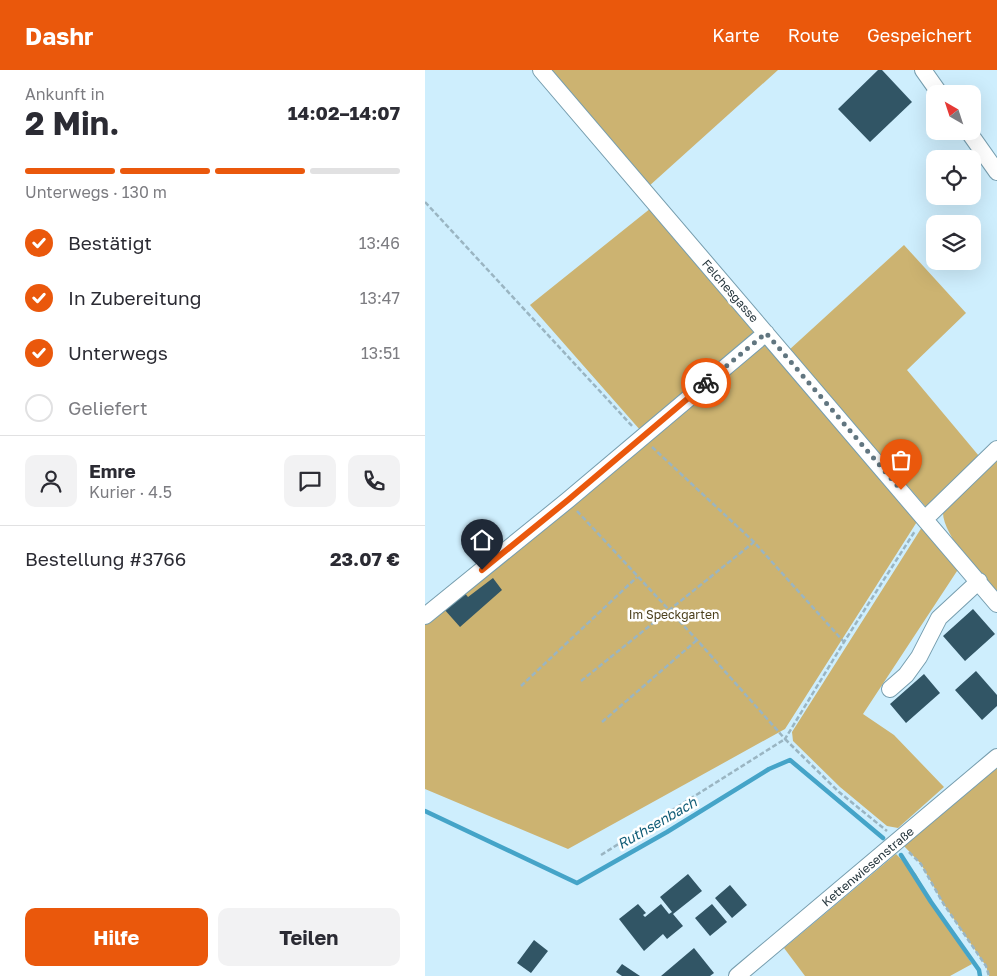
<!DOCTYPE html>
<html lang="de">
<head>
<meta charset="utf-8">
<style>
	:root { --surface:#fff; --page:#f2f2f3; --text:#2b2b33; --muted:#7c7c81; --line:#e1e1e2; --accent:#ea580c }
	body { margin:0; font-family:"Golos Text",sans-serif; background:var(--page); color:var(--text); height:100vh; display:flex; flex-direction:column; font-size:19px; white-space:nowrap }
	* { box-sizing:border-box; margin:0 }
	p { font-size:16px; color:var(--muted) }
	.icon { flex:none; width:28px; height:28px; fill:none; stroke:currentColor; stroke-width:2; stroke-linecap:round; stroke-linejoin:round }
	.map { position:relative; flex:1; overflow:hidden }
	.drawer { display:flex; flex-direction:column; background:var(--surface); width:425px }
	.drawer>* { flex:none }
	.needle { width:32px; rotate:321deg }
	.fabs { position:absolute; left:501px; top:15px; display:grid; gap:10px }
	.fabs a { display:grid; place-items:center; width:55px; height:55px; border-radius:10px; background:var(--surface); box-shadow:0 5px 20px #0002; font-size:25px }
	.pin { position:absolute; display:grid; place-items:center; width:42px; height:42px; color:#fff; margin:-51px -21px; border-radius:50% 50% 50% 0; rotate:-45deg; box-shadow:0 0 5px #0007 }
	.pin .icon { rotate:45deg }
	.courier { position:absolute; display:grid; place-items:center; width:50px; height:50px; margin:-25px; border:4px solid #ea580c; border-radius:50%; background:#fff; color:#222; box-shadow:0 1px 6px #0007 }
	.headline em { font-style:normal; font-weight:700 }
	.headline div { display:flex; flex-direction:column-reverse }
	.headline { display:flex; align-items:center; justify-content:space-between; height:85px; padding:0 25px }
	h1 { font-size:32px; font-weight:700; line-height:38px }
	.bar { display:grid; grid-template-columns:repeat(4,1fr); gap:8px 5px; align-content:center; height:60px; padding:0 25px }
	.bar i { height:6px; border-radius:4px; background:var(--line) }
	.bar .active { background:var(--accent) }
	.bar p { grid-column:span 4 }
	.line { display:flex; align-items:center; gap:12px; padding:0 25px; border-top:1px solid var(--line) }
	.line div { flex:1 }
	.round { display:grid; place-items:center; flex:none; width:52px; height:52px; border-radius:10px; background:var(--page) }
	ol { padding:0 25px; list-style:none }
	li { display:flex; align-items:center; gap:15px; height:55px }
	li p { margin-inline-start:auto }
	li .icon { padding:5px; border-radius:50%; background:var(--accent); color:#fff; stroke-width:4 }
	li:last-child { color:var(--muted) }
	li i { width:28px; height:28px; border:2px solid var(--line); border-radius:50% }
	.action { display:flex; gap:10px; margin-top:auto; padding:10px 25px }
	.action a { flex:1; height:58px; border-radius:10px; background:var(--accent); color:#fff; font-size:20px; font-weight:700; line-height:58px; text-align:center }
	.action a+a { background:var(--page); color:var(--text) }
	header { display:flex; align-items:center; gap:30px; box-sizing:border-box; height:70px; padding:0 25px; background:var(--accent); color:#fff }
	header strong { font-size:24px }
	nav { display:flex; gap:28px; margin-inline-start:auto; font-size:18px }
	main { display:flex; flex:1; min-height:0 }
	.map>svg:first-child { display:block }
</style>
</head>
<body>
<header>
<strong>Dashr</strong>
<nav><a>Karte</a><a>Route</a><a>Gespeichert</a></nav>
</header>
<main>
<section class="drawer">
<div class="headline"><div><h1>2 Min.</h1><p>Ankunft in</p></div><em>14:02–14:07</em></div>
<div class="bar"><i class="active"></i><i class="active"></i><i class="active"></i><i></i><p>Unterwegs · 130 m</p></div>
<ol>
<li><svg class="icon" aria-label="check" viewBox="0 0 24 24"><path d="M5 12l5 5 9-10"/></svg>Bestätigt<p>13:46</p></li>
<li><svg class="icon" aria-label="check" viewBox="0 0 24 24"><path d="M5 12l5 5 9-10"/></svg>In Zubereitung<p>13:47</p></li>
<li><svg class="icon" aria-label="check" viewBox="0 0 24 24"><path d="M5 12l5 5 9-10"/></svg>Unterwegs<p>13:51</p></li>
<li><i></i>Geliefert</li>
</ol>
<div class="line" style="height:90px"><a class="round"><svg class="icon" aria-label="person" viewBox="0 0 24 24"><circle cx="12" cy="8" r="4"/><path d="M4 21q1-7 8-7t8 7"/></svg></a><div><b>Emre</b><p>Kurier · 4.5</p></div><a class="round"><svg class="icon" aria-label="chat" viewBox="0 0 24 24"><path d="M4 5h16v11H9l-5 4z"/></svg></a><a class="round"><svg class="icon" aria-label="phone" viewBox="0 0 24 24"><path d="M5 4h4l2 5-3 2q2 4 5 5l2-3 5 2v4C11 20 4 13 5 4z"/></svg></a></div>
<div class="line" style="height:65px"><div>Bestellung #3766</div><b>23.07 €</b></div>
<div class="action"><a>Hilfe</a><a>Teilen</a></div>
</section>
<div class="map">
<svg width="572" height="906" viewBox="0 0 572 906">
	<rect width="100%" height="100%" fill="#ceeefd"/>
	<!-- green -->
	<path fill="#ccb371" d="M123 0H353L223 117Z
		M226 138 495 447 360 659 143 779 0 719V552L223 369 105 235Z
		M479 175 541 243 482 300 554 386 501 437 364 280Z
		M572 387V527C558 508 517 465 518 442Z
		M497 457 534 498 438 644 469 665 519 717 473 758 462 756 415 717 368 671 367 662Z
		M572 698V906H564L561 896 518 833 496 794 479 776Z
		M471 784 491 804 508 835 547 894 525 906H380L359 878Z"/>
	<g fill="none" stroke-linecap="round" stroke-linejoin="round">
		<!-- stream -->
		<path stroke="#45a4c8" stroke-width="4.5" d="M0 741 152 813 242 762 344 699 365 690 458 768
			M476 785 506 832 554 900 555 906"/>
	</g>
	<!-- building -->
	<path fill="#315565" d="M453 0H457L487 32 445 72 413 39Z
		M68 508 77 520 35 557 19 539 39 522 43 527Z
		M548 539 570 564 540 591 518 566Z
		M551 601 572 625V636L557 650 530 620Z
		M499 604 515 623 481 653 465 634Z
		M263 804 277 821 248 844 258 856 242 869 238 864 219 881 194 849 213 834 221 843 218 845 220 847 236 834 244 844 247 842 235 827Z
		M305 815 322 835 307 848 290 828Z
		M287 834 302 852 285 866 270 848Z
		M109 870 123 881 106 903 92 893Z
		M269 878 289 903 285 906H236Z
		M197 894 215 906H197L191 902Z"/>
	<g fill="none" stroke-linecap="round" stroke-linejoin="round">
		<defs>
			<path id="minor" d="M116 0 572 534
				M498 0 515 24
				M543 61 572 102
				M501 448 572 379
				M0 546 143 430 341 263
				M465 619 481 605 494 587 514 548 554 511
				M312 906 572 687"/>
		</defs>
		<!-- minor casing -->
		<use href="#minor" stroke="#769dae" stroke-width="18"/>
		<!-- path -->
		<path stroke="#9ab5c2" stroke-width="2.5" stroke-dasharray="5 2.5" stroke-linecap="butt" d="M0 132 208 357
			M227 377 329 472 419 572
			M152 441 272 570 360 669 419 572 490 461
			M156 611 329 472
			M96 616 212 507
			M177 652 272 570
			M484 782 496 794 518 833 561 896 564 906
			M176 785 360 669 414 722 462 761"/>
		<!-- minor -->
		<use href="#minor" stroke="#fff" stroke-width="16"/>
	</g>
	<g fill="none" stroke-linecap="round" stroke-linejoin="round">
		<!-- done -->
		<path stroke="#617680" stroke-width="5" stroke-dasharray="0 9" d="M281 313 341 263 476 420"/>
		<!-- route -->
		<path stroke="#ea580c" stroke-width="6" d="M57 500 143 430 281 313"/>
	</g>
	<g text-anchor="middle" stroke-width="5" stroke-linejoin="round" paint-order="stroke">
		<!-- street labels -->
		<g font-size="12" fill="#26363d" stroke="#fff">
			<text transform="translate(305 221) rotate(49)" y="4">Felchesgasse</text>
			<text transform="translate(443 797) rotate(-40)" y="4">Kettenwiesenstraße</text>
		</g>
		<!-- park labels -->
		<g font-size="12" fill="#4b3f1c" stroke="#fff">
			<text x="249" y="549">Im Speckgarten</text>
		</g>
		<!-- water labels -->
		<g font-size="14" font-style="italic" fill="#125d77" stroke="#fff">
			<text transform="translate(232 753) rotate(-30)" y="5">Ruthsenbach</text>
		</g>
	</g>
</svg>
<div class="fabs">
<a><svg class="needle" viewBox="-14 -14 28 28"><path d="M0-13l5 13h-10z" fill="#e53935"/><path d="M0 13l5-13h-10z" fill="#7c7c81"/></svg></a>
<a><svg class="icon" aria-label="locate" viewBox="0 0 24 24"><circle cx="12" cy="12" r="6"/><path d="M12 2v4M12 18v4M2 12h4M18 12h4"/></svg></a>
<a><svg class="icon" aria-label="layers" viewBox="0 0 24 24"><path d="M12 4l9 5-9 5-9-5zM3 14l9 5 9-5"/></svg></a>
</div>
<div class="pin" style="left:476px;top:420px;background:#ea580c"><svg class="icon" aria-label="bag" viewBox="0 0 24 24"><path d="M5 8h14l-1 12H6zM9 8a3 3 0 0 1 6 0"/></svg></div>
<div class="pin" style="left:57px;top:500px;background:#1f2937"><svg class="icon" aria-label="home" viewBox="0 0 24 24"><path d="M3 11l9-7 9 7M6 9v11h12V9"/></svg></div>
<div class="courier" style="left:281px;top:313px"><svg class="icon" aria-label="bike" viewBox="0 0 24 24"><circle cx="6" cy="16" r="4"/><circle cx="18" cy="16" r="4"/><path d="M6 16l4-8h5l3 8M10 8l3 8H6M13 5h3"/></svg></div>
</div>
</main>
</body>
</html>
